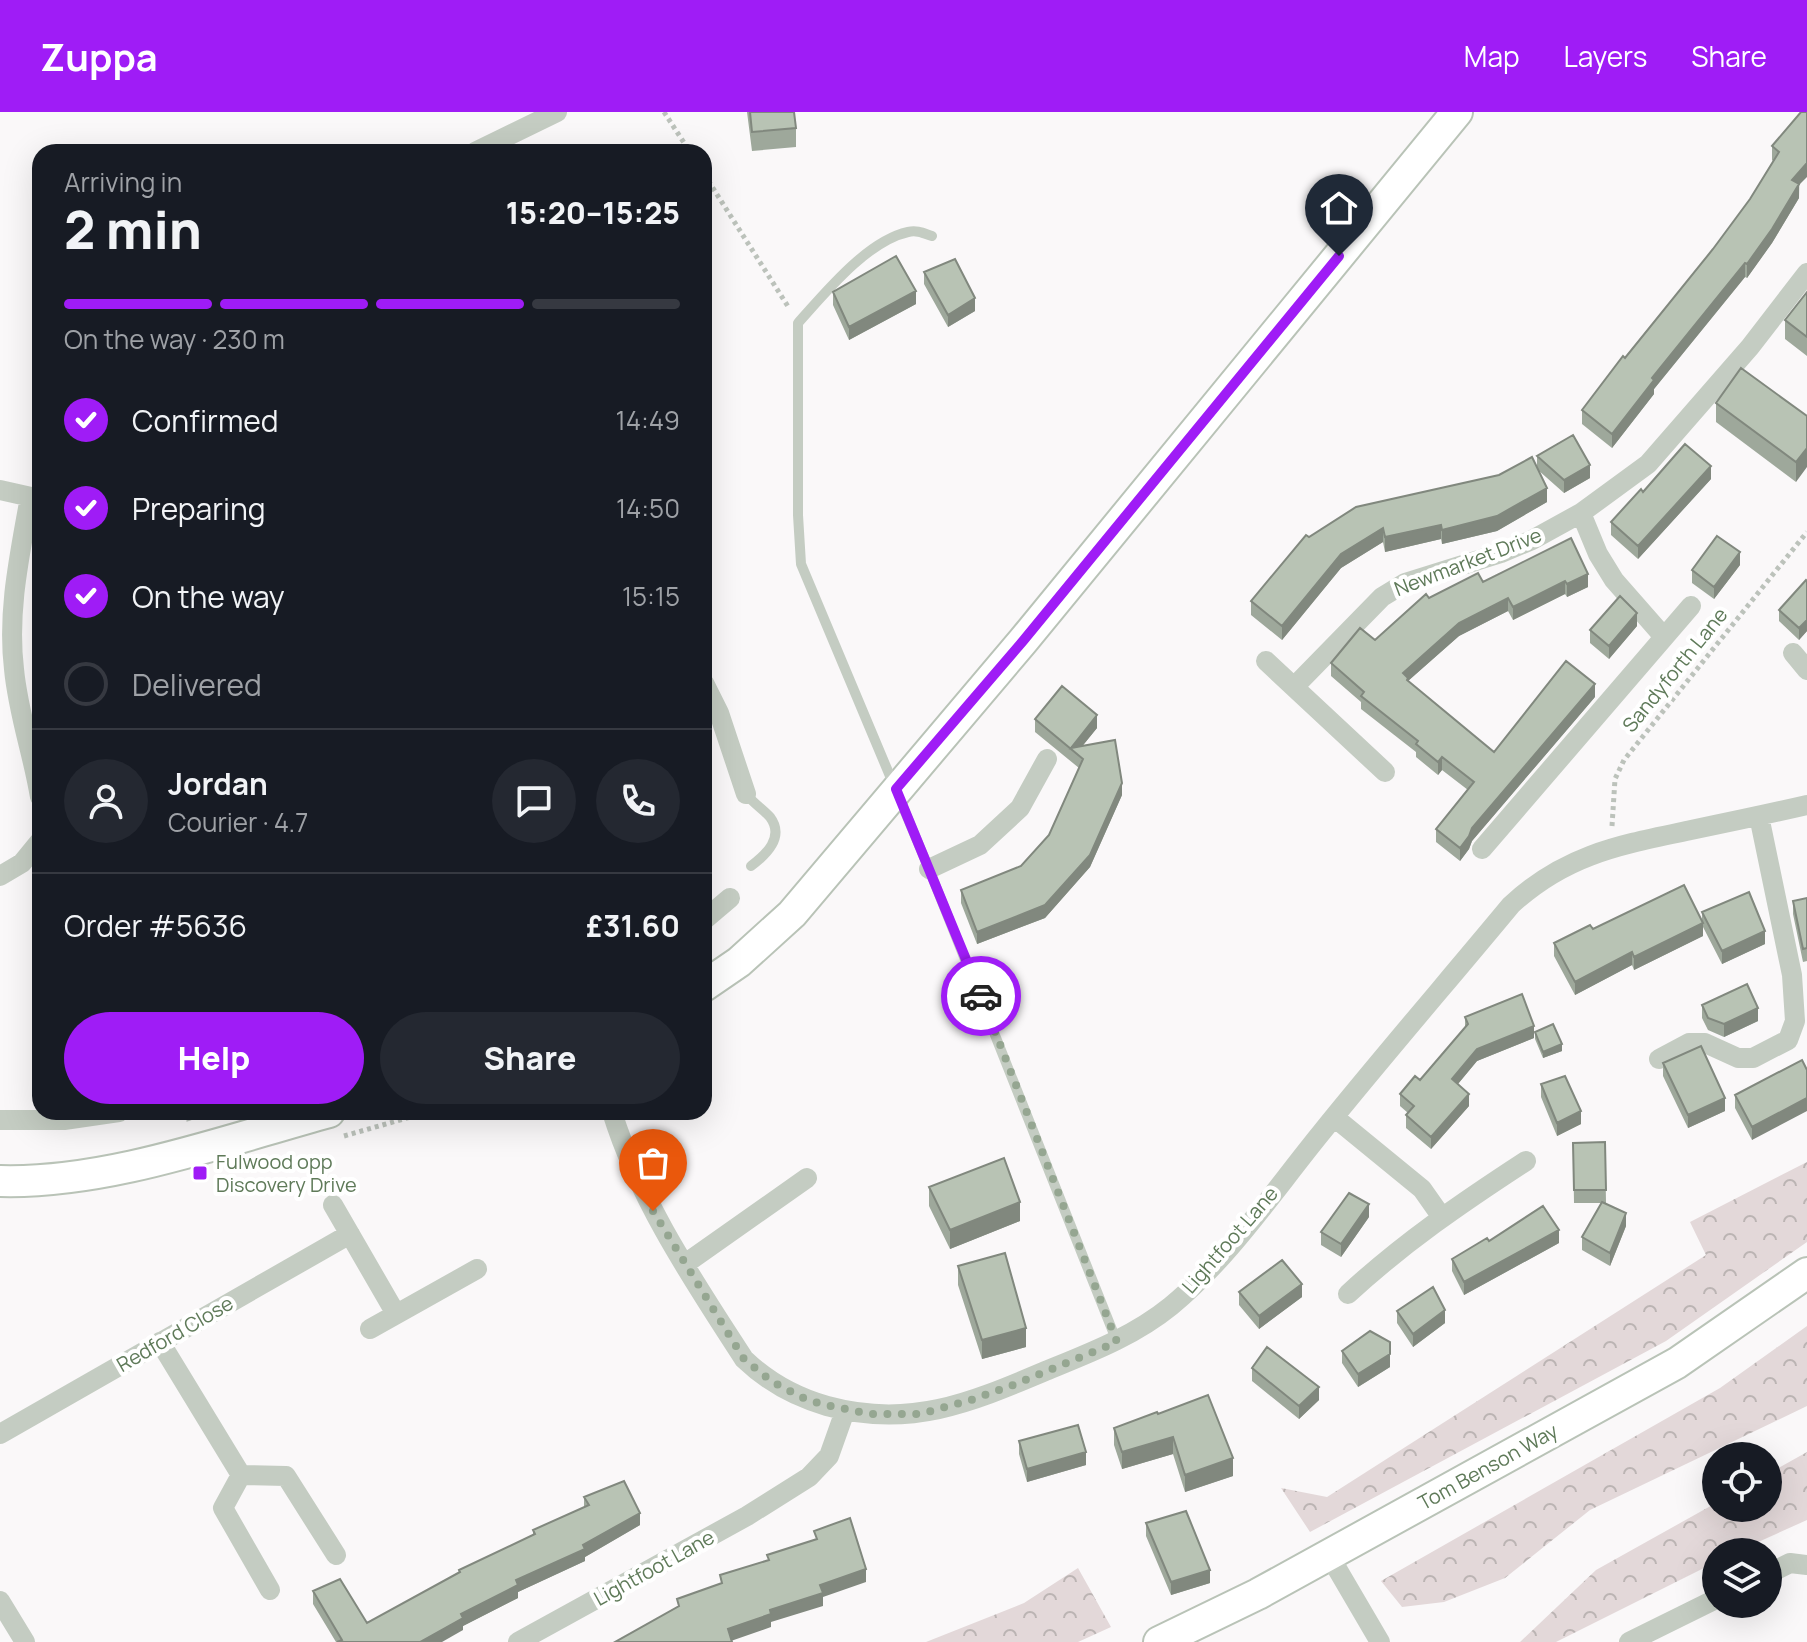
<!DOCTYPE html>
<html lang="en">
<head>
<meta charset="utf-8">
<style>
	:root { --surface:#171b24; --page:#242831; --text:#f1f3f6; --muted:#9ea1a6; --line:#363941; --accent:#9f1cf6 }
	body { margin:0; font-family:Manrope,sans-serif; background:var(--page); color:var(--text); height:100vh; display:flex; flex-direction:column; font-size:30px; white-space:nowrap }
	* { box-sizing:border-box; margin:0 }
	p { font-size:26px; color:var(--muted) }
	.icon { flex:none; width:44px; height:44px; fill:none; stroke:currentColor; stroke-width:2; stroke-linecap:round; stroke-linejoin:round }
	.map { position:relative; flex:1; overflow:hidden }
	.sheet { position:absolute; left:32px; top:32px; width:680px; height:976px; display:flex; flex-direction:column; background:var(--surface); border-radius:24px; box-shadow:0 8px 32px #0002 }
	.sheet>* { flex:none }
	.tools { position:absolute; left:1702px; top:1330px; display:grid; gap:16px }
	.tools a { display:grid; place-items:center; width:80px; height:80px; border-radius:50%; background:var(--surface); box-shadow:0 8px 32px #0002; font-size:40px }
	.pin { position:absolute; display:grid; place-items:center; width:68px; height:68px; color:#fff; margin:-82px -34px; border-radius:50% 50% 50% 0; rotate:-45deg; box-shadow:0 0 8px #0007 }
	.pin .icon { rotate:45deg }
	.courier { position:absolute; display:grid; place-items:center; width:80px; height:80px; margin:-40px; border:6px solid #9f1cf6; border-radius:50%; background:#fff; color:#222; box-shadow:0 2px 10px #0007 }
	.overview em { font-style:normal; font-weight:800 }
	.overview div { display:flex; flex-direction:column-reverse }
	.overview { display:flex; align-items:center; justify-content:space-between; height:136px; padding:0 32px }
	h1 { font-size:52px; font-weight:800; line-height:60px }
	.bar { display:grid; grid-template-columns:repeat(4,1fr); gap:12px 8px; align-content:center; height:96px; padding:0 32px }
	.bar i { height:10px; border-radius:6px; background:var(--line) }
	.bar .active { background:var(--accent) }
	.bar p { grid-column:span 4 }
	.line { display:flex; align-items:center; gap:20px; padding:0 32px; border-top:2px solid var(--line) }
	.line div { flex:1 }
	.round { display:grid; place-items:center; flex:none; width:84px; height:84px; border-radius:42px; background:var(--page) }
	ol { padding:0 32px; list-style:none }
	li { display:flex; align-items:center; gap:24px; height:88px }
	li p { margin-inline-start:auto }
	li .icon { padding:8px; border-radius:50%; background:var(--accent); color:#fff; stroke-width:4 }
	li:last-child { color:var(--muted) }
	li i { width:44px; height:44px; border:4px solid var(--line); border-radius:50% }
	.button { display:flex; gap:16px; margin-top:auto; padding:16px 32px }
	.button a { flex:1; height:92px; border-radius:48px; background:var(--accent); color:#fff; font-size:32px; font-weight:800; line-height:92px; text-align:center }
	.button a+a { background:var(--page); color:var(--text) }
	header { display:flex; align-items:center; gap:48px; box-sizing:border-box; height:112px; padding:0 40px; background:var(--accent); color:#fff }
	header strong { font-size:38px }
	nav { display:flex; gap:44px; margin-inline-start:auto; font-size:28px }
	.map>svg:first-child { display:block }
</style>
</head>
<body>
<header>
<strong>Zuppa</strong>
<nav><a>Map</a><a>Layers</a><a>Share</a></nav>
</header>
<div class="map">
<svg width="1807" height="1530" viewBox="0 0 1807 1530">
	<defs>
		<pattern id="forest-crowns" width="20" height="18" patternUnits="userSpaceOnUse" patternTransform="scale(2)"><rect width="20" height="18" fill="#e3d8d9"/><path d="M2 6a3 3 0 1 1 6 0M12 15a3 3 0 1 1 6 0" fill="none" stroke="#bbb4b3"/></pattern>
	</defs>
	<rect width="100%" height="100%" fill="#faf8f9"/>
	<!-- forest -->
	<path fill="url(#forest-crowns)" d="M1807 1050V1130L1666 1229 1310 1420 1281 1376 1327 1385 1706 1143 1690 1110Z
		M1807 1214V1294L1590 1398 1505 1466 1444 1490 1402 1495 1381 1469 1720 1276Z
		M1807 1340V1408L1736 1440H1716V1450L1556 1530H1520L1596 1458 1716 1391V1396H1768V1362Z
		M1078 1456 1111 1515 1078 1530H926L1024 1491Z"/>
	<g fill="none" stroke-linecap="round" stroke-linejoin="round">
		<defs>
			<path id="secondary" d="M704 874 739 850 792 802 1023 529 1457 0
				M0 1069C108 1072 226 1028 329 1000
				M1159 1530 1258 1482 1677 1251 1807 1161"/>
		</defs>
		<!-- secondary casing -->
		<use href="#secondary" stroke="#b9c3b7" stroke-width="34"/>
		<!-- path -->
		<path stroke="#bcc2bb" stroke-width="5" stroke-dasharray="4 4" stroke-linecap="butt" d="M664 0 690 40
			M704 62 789 196
			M1612 714 1615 667 1624 648 1807 420
			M186 1000 189 1009
			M344 1024 428 1000"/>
		<!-- lane -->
		<path stroke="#c4ccc2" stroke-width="10" d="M932 124C923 121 917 118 908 120 867 129 825 181 798 211V403L801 452 929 757 1117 1230
			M746 682C753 691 763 697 770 705 785 725 766 743 751 754"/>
		<!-- street -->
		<path stroke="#c4ccc2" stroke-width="20" d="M475 40 557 0
			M0 378 40 387
			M30 385C20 442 7 499 14 557 18 601 33 642 40 685
			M1581 401 1598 442 1614 468 1664 525
			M1793 541 1807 558
			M1266 549 1385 660
			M704 571 719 601 746 682
			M1294 575 1382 485 1405 471 1501 441 1532 428 1581 401 1648 352 1750 235 1807 161
			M1482 737 1691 494
			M929 757 980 733 1020 696 1047 647
			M0 764 22 751 40 729
			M704 808 730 786
			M1659 947 1689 931H1705L1738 946H1753L1788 928 1795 909 1792 863 1759 704
			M612 1000C640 1090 693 1168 744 1247 768 1270 795 1285 827 1294 911 1317 972 1290 1048 1258 1092 1240 1134 1224 1171 1194 1229 1146 1273 1080 1321 1021 1383 944 1448 869 1511 793 1566 742 1620 733 1691 718 1730 710 1768 702 1807 693
			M1334 1005 1422 1077 1441 1104
			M0 1008H64L119 1000
			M333 1093 396 1202
			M685 1152 807 1066
			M1348 1182C1403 1131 1463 1090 1526 1049
			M370 1217 477 1157
			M160 1230 241 1363
			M0 1322 350 1122
			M1329 1443 1380 1530
			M1768 1462 1790 1451 1807 1453
			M270 1478 223 1396 241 1363 286 1364 336 1443
			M0 1489 25 1530
			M518 1530 747 1404 809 1365 829 1344 845 1299
			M1629 1530 1716 1487"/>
		<!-- secondary -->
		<use href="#secondary" stroke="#fff" stroke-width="30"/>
	</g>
	<!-- wall -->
	<path fill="#9ea89b" d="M747 0H794L796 16V35L752 39Z
		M1801 0 1799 86 1772 131 1747 166 1745 165 1654 277V282L1612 336 1582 312V298L1713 137 1750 87 1773 49 1772 48V34Z
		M924 160 975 199 948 215 924 172Z
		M833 180 916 192 849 228 833 193Z
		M1807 180V244L1785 227V208Z
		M1716 291 1807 304 1796 370 1716 310Z
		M1537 344 1590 366 1564 381 1538 358 1547 390 1497 419 1442 432 1441 427 1385 440 1383 430 1341 456 1282 528 1251 503V489L1309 425 1537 355Z
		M1711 367 1638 447 1611 423V410L1643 380Z
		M1571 426 1588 475 1567 485 1565 482 1513 508 1508 499 1459 524 1408 569 1494 640 1595 585 1472 729 1469 737 1460 749 1436 730V717L1468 678 1442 658 1438 663 1416 645V640L1361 597V590L1331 564V551L1375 528 1429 486 1483 470Z
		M1740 453 1714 487 1692 471V458Z
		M1807 469V519L1799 528 1779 509V498Z
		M1637 514 1609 547 1590 531V518Z
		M1035 607 1097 616 1083 633 1122 683 1090 755 1045 806 977 832 961 791V778L1021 754 1049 723 1079 656 1035 620Z
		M1807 786V849L1803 850 1793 802V789Z
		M1702 800 1765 832 1722 852 1703 815V824L1634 858 1632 853 1575 883 1554 844V831L1593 817 1702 809Z
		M1702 893 1758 909 1724 925 1708 918 1702 906Z
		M1465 905 1534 926 1477 949 1458 972 1469 994 1431 1037 1406 1016V1003L1408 1001 1400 994V982L1420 968 1465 915Z
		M1535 920 1562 939 1543 946 1535 927Z
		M1802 948 1752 1028 1735 996V983Z
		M1663 951 1725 999 1688 1016 1663 964Z
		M1541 972 1581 1012 1557 1024 1541 985Z
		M1605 1030 1606 1091H1604L1626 1114 1610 1154 1582 1138V1125L1601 1091H1574L1573 1031Z
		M929 1075 1020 1109 950 1137 929 1094Z
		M1369 1105 1341 1145 1321 1133V1120Z
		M1559 1131 1464 1183 1452 1159V1147Z
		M958 1154 1026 1235 982 1247 958 1173Z
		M1239 1180 1302 1185 1259 1217 1239 1193Z
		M1397 1199 1445 1211 1413 1235 1397 1211Z
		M1342 1239 1390 1255 1358 1275 1342 1251Z
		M1252 1256 1319 1288 1299 1307 1252 1269Z
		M1158 1302 1233 1364 1185 1380 1173 1342 1122 1357 1114 1333V1316Z
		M1019 1329 1086 1353 1027 1370 1019 1342Z
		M584 1385 640 1413 585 1445V1449L518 1480V1486L463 1514V1518L336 1530 313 1492V1479L367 1511 459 1461V1458L533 1423V1418L584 1395Z
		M1146 1411 1210 1471 1171 1483 1146 1424Z"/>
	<!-- shaded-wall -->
	<path fill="#81887e" d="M1807 51V65L1799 73V86L1772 131 1747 166V152L1792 68Z
		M1745 151V165L1654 277V282L1612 336V322L1652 266Z
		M916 179V192L849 228V215Z
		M975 186V199L948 215V203Z
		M1807 336V355L1796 370V350Z
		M1590 353V366L1564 381V368Z
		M1711 354V367L1638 447V434Z
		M1547 376V390L1497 419 1442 432V418Z
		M1441 413V427L1385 440V425Z
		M1383 416V430L1341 456 1282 528V514L1341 442Z
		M1740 440V453L1714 487V475Z
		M1588 462V475L1567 485V472Z
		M1565 469V482L1513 508V495Z
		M1508 486V499L1459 524 1408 569 1403 561 1459 511Z
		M1637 501V514L1609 547V534Z
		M1807 508V519L1799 528V516Z
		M1595 572V585L1472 729 1469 737 1460 749V736L1472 716Z
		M1097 603V616L1076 642 1071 636Z
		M1442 645V658L1438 663V650Z
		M1122 671V683L1090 755 1045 806 977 832V820Z
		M1703 811V824L1634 858V845Z
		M1765 819V832L1722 852V839Z
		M1632 840V853L1575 883V870Z
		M1758 896V909L1724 925V912Z
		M1534 914V926L1477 949 1452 979V967L1477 937Z
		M1562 932V939L1543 946V940Z
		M1469 982V994L1431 1037V1025Z
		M1725 986V999L1688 1016V1003Z
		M1807 986V999L1752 1028V1015Z
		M1581 999V1012L1557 1024V1011Z
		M1020 1090V1109L950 1137V1118Z
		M1369 1092V1105L1341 1145V1132Z
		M1626 1101V1114L1610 1154V1141Z
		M1559 1118V1131L1464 1183V1170Z
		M1302 1172V1185L1259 1217V1204Z
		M1445 1198V1211L1413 1235V1222Z
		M1026 1216V1235L982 1247V1228Z
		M1390 1242V1255L1358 1275V1262Z
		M1319 1275V1288L1299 1307V1294Z
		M1173 1325V1342L1122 1357V1340Z
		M1086 1340V1353L1027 1370V1357Z
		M1233 1346V1364L1185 1380V1363Z
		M640 1401V1413L585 1445V1449L518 1480V1486L463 1514V1518L442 1530H420L461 1502 516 1468 583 1433Z
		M866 1457V1470L823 1485V1494L771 1510V1515L728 1530V1517L770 1498 820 1473Z
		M1210 1458V1471L1171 1483V1470Z"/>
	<!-- building -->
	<path fill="#b8c3b4" stroke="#81887e" stroke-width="2" d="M750 0H794L796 16 752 20Z
		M1801 0H1807V51L1792 68 1799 72 1772 117 1747 152 1745 151 1652 266 1654 268 1612 322 1582 298 1623 244 1625 246 1713 137 1750 87 1779 40 1772 34Z
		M896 144 916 179 849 215 833 180Z
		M955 147 975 186 948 203 924 160Z
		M1807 180V225L1785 208Z
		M1741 256 1807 304V336L1796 350 1716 291Z
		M1573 323 1590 353 1564 368 1537 344Z
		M1685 332 1711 354 1638 434 1611 410 1641 377 1643 380Z
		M1532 345 1547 376 1497 404 1442 418 1441 413 1385 425 1383 416 1341 442 1282 514 1251 489 1306 423 1309 425 1356 395 1499 363Z
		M1717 424 1740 440 1714 475 1692 458Z
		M1571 426 1588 462 1567 472 1565 469 1513 495 1508 486 1459 511 1403 561 1408 566 1407 568 1494 640 1566 549 1595 572 1472 716 1469 724 1460 736 1436 717 1474 670 1442 645 1438 650 1416 632 1418 629 1361 584 1364 580 1331 551 1360 516 1375 528 1426 482 1429 486 1478 461 1483 470Z
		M1806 468 1807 469V508L1799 516 1779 498Z
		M1620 484 1637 501 1609 534 1590 518Z
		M1062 574 1097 603 1071 636 1115 628 1122 671 1090 743 1045 793 977 820 961 778 1021 754 1049 723 1083 647 1035 607Z
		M1684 773 1703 811 1634 845 1632 840 1575 870 1554 831 1590 813 1593 817Z
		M1749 780 1765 819 1722 839 1702 800Z
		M1807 786V836L1803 837 1793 789Z
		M1747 872 1758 896 1724 912 1708 906 1702 893Z
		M1522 882 1534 914 1477 937 1452 967 1469 982 1431 1025 1406 1003 1414 994 1400 982 1415 964 1420 968 1468 912 1465 905Z
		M1553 912 1562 932 1543 940 1535 920Z
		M1701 934 1725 986 1688 1003 1663 951Z
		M1802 948 1807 958V986L1752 1015 1735 983Z
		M1565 964 1581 999 1557 1011 1541 972Z
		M1605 1030 1606 1078H1574L1573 1031Z
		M1004 1046 1020 1090 950 1118 929 1075Z
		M1349 1081 1369 1092 1341 1132 1321 1120Z
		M1602 1090 1626 1101 1610 1141 1582 1125Z
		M1543 1094 1559 1118 1464 1170 1452 1147 1487 1126 1489 1129Z
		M1005 1141 1026 1216 982 1228 958 1154Z
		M1282 1148 1302 1172 1259 1204 1239 1180Z
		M1433 1175 1445 1198 1413 1222 1397 1199Z
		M1370 1219 1390 1230V1242L1358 1262 1342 1239Z
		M1267 1235 1319 1275 1299 1294 1252 1256Z
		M1208 1283 1233 1346 1185 1363 1173 1325 1122 1340 1114 1316 1157 1300 1158 1302Z
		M1078 1313 1086 1340 1027 1357 1019 1329Z
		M624 1369 640 1401 583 1433 585 1437 516 1468 518 1473 461 1502 463 1506 420 1530H337L342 1528 313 1479 340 1467 367 1511 460 1460 459 1458 535 1422 533 1418 589 1393 584 1385Z
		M1186 1399 1210 1458 1171 1470 1146 1411Z
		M850 1406 866 1457 820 1473 823 1481 770 1498 771 1502 728 1517 732 1530H615L679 1494 677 1487 722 1471 720 1463 769 1448 767 1443 817 1427 814 1419Z"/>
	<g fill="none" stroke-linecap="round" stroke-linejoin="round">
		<!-- done -->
		<path stroke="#95a691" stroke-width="8" stroke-dasharray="0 14.4" d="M653 1099 744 1247 771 1269 801 1285 821 1292 870 1302H920L971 1288 1013 1273 1117 1230 981 884"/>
		<!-- route -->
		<path stroke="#9f1cf6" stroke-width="10" d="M981 884 896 677 1023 529 1339 144"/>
	</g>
	<!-- markers -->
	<rect fill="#9f1cf6" stroke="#fff" stroke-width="3" x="192" y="1053" width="16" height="16" rx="4"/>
	<g text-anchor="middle" stroke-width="8" stroke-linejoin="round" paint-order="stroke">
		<!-- street labels -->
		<g font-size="20" fill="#5f7a59" stroke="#fff">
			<text transform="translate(1468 450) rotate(-21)" y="7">Newmarket Drive</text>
			<text transform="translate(1675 558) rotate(-51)" y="7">Sandyforth Lane</text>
			<text transform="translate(1230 1128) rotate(-49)" y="7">Lightfoot Lane</text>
			<text transform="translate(175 1222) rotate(-30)" y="7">Redford Close</text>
			<text transform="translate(1488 1355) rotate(-29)" y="7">Tom Benson Way</text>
			<text transform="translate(654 1456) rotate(-29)" y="7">Lightfoot Lane</text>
		</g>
		<!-- poi labels -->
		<g font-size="20" fill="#5f7a59" stroke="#fff" text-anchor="start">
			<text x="216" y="1057">Fulwood opp<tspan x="216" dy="23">Discovery Drive</tspan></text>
		</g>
	</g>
</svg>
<div class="tools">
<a><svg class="icon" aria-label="locate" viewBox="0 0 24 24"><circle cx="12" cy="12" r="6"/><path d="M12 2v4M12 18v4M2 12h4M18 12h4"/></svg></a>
<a><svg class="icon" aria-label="layers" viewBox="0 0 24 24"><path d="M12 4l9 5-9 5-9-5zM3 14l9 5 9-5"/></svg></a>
</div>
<div class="pin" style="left:653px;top:1099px;background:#ea580c"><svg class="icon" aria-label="bag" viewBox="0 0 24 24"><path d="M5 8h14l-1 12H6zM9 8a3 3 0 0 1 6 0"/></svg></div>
<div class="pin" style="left:1339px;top:144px;background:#1f2937"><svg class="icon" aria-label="home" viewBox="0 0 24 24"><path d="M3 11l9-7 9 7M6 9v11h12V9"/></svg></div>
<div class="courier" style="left:981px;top:884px"><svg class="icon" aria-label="car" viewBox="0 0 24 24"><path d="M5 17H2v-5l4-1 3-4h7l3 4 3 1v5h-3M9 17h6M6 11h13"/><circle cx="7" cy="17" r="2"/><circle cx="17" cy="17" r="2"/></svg></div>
<section class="sheet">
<div class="overview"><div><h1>2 min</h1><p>Arriving in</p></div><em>15:20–15:25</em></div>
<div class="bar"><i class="active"></i><i class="active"></i><i class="active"></i><i></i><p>On the way · 230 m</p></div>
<ol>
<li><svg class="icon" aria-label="check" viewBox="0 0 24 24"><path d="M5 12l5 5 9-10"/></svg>Confirmed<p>14:49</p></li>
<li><svg class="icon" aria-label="check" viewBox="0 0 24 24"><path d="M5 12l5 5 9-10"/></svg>Preparing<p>14:50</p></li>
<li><svg class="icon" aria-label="check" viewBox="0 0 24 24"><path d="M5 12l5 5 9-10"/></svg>On the way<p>15:15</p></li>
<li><i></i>Delivered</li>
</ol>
<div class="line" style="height:144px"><a class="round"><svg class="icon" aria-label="person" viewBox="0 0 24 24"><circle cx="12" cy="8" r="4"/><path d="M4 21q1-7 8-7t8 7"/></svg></a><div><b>Jordan</b><p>Courier · 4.7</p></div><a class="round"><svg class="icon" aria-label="chat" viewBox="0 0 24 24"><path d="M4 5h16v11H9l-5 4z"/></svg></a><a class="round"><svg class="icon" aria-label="phone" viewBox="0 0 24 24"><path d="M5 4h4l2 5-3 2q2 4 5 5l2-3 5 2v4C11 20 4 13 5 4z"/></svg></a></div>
<div class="line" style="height:104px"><div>Order #5636</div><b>£31.60</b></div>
<div class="button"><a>Help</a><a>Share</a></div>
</section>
</div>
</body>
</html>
